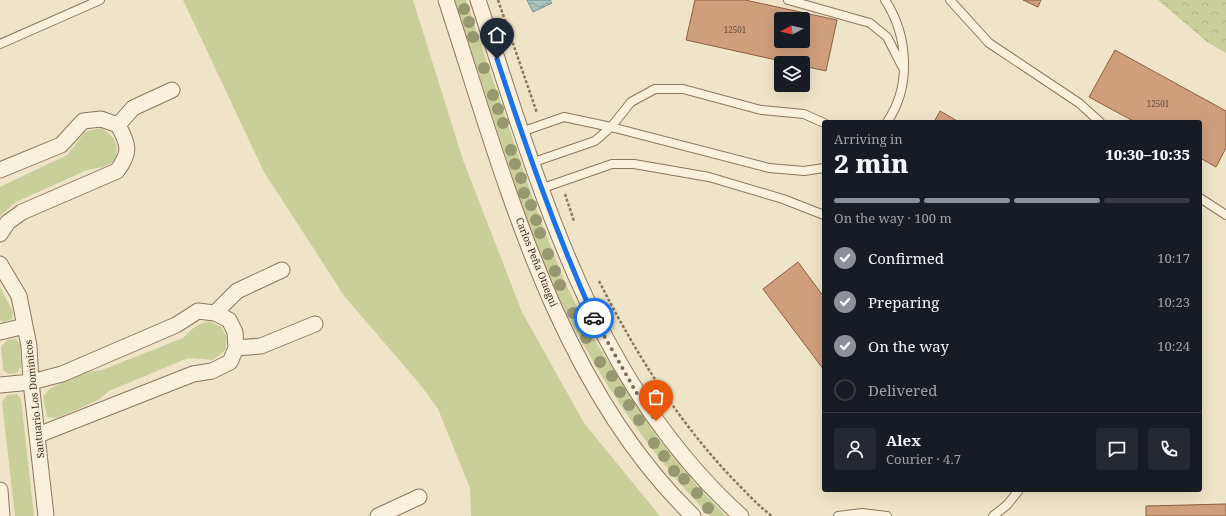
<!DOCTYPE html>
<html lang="en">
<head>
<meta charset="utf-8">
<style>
	:root { --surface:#171b24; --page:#242831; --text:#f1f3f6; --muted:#9ea1a6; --line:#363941; --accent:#8c9099 }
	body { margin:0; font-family:"Noto Serif",serif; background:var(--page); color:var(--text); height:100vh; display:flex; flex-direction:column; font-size:15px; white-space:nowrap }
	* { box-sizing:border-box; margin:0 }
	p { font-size:13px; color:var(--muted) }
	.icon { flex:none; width:22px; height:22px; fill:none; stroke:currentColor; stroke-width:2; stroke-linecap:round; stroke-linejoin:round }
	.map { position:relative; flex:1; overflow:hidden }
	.side { position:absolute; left:822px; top:120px; width:380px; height:372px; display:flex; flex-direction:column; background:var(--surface); border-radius:4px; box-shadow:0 4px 16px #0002 }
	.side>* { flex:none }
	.needle { width:26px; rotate:263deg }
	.fabs { position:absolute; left:774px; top:12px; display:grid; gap:8px }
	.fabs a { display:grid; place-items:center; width:36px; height:36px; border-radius:4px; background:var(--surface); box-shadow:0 4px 16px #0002; font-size:20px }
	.pin { position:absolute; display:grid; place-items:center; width:34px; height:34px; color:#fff; margin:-41px -17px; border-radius:50% 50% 50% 0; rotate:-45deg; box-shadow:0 0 4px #0007 }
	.pin .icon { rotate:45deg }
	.courier { position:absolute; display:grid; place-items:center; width:40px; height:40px; margin:-20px; border:3px solid #1a73e8; border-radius:50%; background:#fff; color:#222; box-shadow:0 1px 5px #0007 }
	.headline em { font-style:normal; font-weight:800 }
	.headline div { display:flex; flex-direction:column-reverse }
	.headline { display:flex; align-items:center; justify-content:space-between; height:68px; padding:0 12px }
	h1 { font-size:26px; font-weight:800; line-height:30px }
	.bar { display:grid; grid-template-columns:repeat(4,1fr); gap:6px 4px; align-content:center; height:48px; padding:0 12px }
	.bar i { height:5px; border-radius:3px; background:var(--line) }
	.bar .selected { background:var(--accent) }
	.bar p { grid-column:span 4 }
	.line { display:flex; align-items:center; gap:10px; padding:0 12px; border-top:1px solid var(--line) }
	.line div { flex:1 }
	.round { display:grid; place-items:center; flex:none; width:42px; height:42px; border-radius:4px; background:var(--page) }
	ol { padding:0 12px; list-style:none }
	li { display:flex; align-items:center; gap:12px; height:44px }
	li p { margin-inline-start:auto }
	li .icon { padding:4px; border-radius:50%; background:var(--accent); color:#fff; stroke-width:4 }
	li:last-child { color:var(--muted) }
	li i { width:22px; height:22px; border:2px solid var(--line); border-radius:50% }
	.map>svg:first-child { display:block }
</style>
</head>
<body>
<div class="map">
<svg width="1226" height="516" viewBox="0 0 1226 516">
	<defs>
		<pattern id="forest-crowns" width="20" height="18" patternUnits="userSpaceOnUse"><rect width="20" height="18" fill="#c9cf9b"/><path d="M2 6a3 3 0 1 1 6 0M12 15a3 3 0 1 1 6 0" fill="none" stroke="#aeb285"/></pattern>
		<pattern id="water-waves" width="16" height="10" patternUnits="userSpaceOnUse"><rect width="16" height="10" fill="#a9c4bc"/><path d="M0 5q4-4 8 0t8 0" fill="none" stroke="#8ba098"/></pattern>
	</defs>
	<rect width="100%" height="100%" fill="#f0e4c8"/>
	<!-- grass -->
	<path fill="#c9cf9b" d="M183 0H413L463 160 522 312 584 423 660 516H471L470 488 438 409 419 383 345 297 264 172Z
		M455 0H466L536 208 563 278 588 330 659 440 699 488 726 516H710C645 450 591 366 551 282 534 245 521 203 508 163 490 109 472 54 455 0Z
		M101 128C117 138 119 144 115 161L103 167 87 170 16 202 0 216V187L67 155 85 132Z
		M0 287 13 312 12 319 3 322 0 320Z
		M209 321 221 327 227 337 226 349 221 354 213 360 188 358 109 391 98 400 78 409 56 418 47 417 43 396 51 388 85 372 102 370 183 338C191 329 197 324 209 321Z
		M16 339 20 344 21 367 17 373 9 374 3 370 1 347 7 340Z
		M17 394 21 399 34 516H15L2 402 7 395Z"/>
	<!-- forest -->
	<path fill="url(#forest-crowns)" d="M1158 0H1226V53L1207 42Z"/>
	<!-- water -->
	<path fill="url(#water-waves)" stroke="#6f938a" d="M527 0H550L552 3 533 12Z"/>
	<!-- building -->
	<path fill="#cf9f7d" stroke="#8d5f41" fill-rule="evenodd" d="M695 0H745L837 20 826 71 803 66V63H790L686 40ZM781 19H803V41H781Z
		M1023 0H1041L1038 7Z
		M1115 50 1226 111V148L1216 167 1200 158V122H1135L1089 97Z
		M940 111 959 122H934Z
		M798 262 824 297V370L763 289Z
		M1226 504V516H1146V506Z"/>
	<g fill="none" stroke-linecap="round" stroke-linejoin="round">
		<defs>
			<path id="lane" d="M788 0 870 23 887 37 904 70
				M885 0C908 35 912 86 887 122
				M950 0 989 43 1079 103 1100 122
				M0 44 100 0
				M521 132 564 117 611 127 769 168 804 171 824 168
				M531 163 595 141 611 127 631 102 655 89H683L761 110 804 114 824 123
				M540 189 612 164H634L709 177 783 199 824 215
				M1200 198 1226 215
				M838 516 862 513 887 516
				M993 516 1007 505 1019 490"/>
			<path id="street" d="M446 0C504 176 556 384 693 516
				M478 0C539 185 591 381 741 516
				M118 125 133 108 172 90
				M0 170 61 145 83 121 101 119 118 125C129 145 131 152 117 171L22 212 8 222 0 234
				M0 264 19 296 29 346 31 382 46 516
				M215 313 237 291 282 270
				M0 332 25 326
				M236 348 261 346 315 324
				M0 385 31 382 62 374 176 325 198 311 215 313 229 320 235 332 236 348 230 362 212 371 193 374 38 435
				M0 490 2 516
				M378 516 419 497"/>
		</defs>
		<!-- lane casing -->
		<use href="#lane" stroke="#8d765c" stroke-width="10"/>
		<!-- street casing -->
		<use href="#street" stroke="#8d765c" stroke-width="17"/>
		<!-- path -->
		<path stroke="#8d765c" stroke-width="2.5" stroke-dasharray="3 2" stroke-linecap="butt" d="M498 0 537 113
			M565 194 574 221
			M599 281C635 352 677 420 732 478 745 491 757 505 772 516"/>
		<!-- lane -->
		<use href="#lane" stroke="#faf1dc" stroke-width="8"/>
		<!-- street -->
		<use href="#street" stroke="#faf1dc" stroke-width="15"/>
	</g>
	<!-- trees -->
	<g fill="#96986f">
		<circle cx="464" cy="9" r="6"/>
		<circle cx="469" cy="22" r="6"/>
		<circle cx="473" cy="37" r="6"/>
		<circle cx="484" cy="68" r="6"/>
		<circle cx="493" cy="95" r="6"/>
		<circle cx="498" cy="109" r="6"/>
		<circle cx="503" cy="123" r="6"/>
		<circle cx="511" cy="150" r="6"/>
		<circle cx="515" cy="164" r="6"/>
		<circle cx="521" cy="178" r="6"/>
		<circle cx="524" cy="193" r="6"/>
		<circle cx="531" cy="205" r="6"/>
		<circle cx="536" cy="220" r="6"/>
		<circle cx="540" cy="233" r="6"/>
		<circle cx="548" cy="254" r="6"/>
		<circle cx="555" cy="271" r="6"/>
		<circle cx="560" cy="285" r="6"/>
		<circle cx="573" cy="313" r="6"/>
		<circle cx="586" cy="338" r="6"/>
		<circle cx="600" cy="362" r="6"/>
		<circle cx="612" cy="376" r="6"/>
		<circle cx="620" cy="392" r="6"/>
		<circle cx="629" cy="405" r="6"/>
		<circle cx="639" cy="420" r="6"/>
		<circle cx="654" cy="443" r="6"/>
		<circle cx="664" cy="456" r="6"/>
		<circle cx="674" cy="471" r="6"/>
		<circle cx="684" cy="479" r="6"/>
		<circle cx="697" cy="493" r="6"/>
		<circle cx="708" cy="508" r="6"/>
	</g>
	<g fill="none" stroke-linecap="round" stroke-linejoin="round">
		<!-- done -->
		<path stroke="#7c6e5b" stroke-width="4" stroke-dasharray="0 7.2" d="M594 318 636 392 656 421"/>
		<!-- route -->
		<path stroke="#1a73e8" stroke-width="5" d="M497 59C526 147 556 233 594 318"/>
	</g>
	<g text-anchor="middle" stroke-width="3.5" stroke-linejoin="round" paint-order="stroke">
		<!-- number labels -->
		<g font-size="8" fill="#624a37">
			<text x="735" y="33">12501</text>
			<text x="1158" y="107">12501</text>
		</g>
		<!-- street labels -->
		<g font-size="10" fill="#3d2e20" stroke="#f7eed8">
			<text transform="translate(537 262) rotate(68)" y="4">Carlos Peña Otaegui</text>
			<text transform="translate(34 399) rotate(-96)" y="4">Santuario Los Dominicos</text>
		</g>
	</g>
</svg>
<div class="fabs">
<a><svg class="needle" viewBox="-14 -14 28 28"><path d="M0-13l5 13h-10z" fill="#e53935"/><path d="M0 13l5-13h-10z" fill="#9ea1a6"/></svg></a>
<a><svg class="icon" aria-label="layers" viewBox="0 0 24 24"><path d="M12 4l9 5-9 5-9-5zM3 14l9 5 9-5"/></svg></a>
</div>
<div class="pin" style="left:656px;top:421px;background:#ea580c"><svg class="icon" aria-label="bag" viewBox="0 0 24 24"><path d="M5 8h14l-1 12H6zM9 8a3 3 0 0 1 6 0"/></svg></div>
<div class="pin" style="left:497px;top:59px;background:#1f2937"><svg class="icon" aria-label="home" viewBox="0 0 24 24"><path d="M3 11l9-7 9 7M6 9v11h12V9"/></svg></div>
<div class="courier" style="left:594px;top:318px"><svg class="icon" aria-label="car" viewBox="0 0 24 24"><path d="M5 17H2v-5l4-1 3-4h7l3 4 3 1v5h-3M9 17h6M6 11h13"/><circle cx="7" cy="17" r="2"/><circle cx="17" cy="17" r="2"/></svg></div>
<section class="side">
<div class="headline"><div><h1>2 min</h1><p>Arriving in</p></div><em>10:30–10:35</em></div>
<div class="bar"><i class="selected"></i><i class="selected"></i><i class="selected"></i><i></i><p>On the way · 100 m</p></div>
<ol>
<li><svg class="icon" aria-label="check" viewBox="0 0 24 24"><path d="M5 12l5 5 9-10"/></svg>Confirmed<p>10:17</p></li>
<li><svg class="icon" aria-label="check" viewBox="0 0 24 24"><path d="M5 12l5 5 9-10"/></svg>Preparing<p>10:23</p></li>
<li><svg class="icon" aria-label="check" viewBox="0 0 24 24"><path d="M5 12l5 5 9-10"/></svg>On the way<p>10:24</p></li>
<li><i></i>Delivered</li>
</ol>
<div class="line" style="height:72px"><a class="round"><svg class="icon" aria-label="person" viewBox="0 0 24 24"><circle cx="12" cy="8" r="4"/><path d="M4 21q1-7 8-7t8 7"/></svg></a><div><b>Alex</b><p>Courier · 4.7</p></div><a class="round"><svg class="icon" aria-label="chat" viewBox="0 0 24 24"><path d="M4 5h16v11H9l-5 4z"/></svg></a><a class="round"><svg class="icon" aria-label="phone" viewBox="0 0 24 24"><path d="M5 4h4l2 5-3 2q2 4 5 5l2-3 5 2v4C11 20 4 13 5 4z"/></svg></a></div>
</section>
</div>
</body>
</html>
